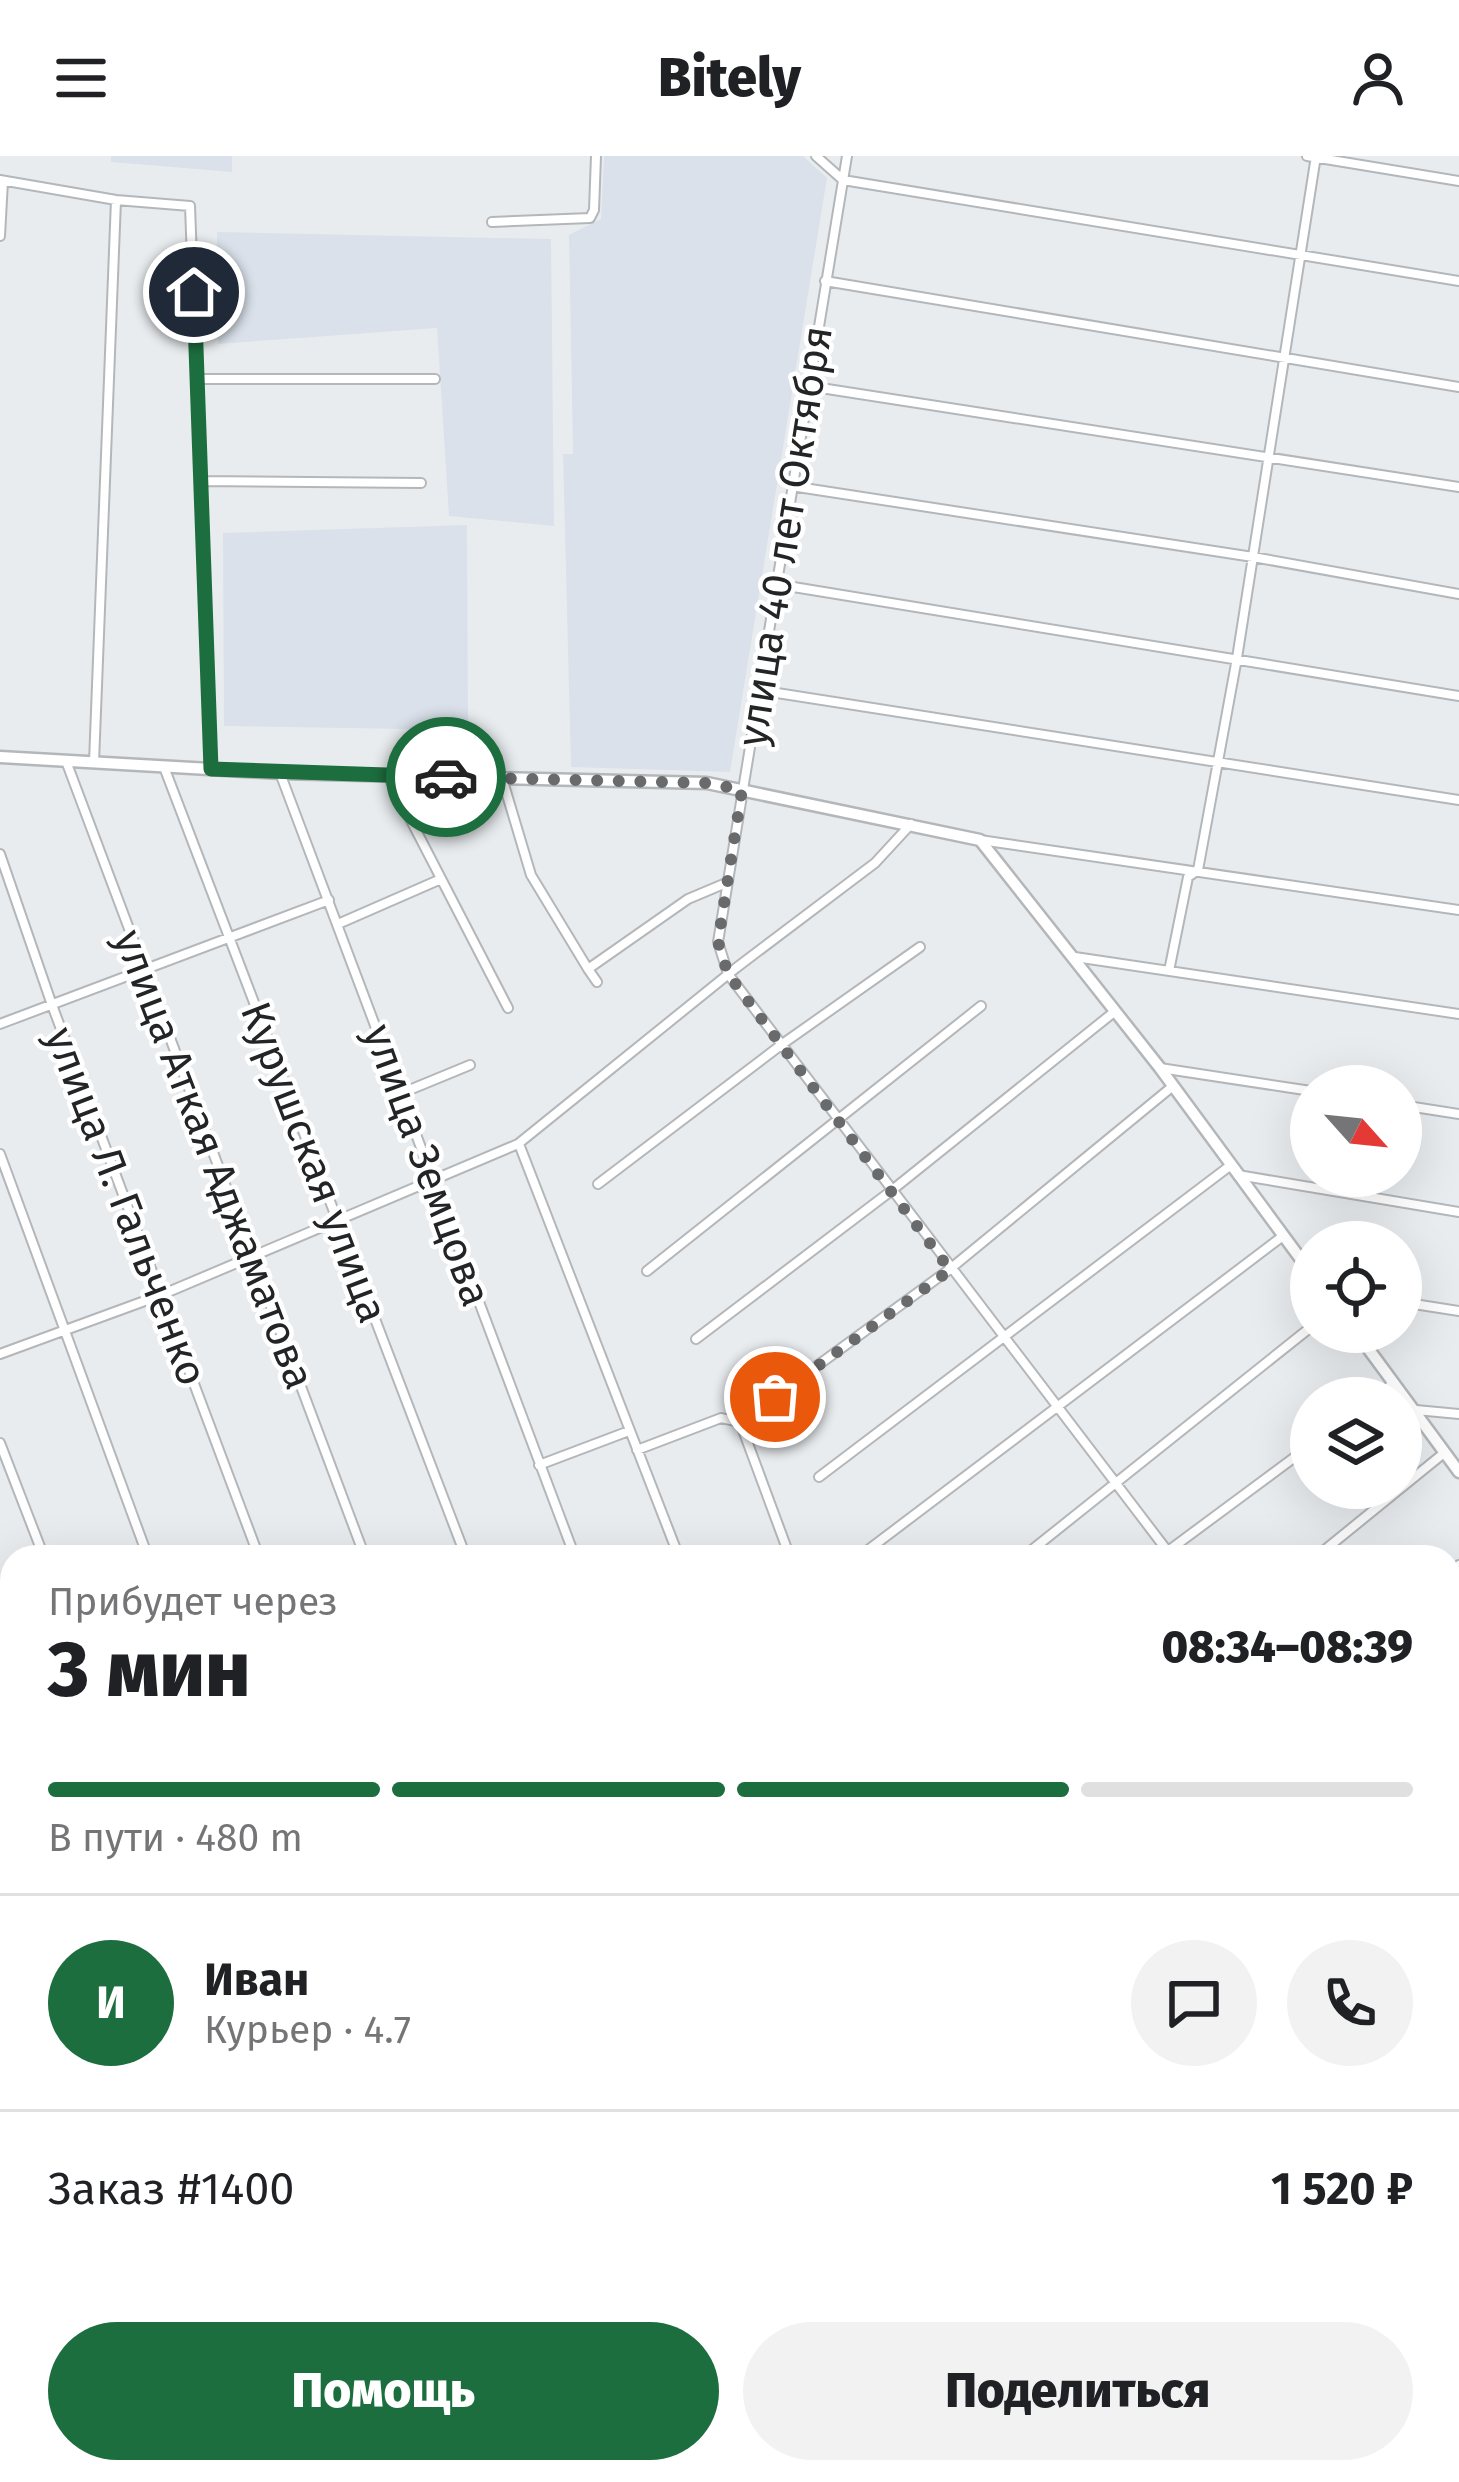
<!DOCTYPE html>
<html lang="ru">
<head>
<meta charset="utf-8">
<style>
	:root { --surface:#fff; --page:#f2f2f2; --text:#202124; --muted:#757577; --line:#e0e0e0; --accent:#1c6e3e }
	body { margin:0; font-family:"Fira Sans",sans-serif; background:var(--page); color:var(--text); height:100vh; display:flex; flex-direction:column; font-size:45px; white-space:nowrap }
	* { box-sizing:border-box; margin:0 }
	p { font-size:39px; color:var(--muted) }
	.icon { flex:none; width:66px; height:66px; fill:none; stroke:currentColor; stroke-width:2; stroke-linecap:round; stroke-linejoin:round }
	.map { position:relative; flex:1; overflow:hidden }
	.sheet { position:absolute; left:0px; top:1389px; width:1461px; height:939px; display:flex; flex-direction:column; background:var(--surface); border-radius:36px 36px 0 0; box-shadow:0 12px 48px #0002 }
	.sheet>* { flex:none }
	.needle { width:78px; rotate:117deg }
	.buttons { position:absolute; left:1290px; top:909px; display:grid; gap:24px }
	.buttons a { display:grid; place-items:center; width:132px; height:132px; border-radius:50%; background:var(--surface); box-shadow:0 12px 48px #0002; font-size:60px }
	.pin { position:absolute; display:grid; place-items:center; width:102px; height:102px; color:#fff; margin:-51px; border:6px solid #fff; border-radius:50%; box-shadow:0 3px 12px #0007 }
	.courier { position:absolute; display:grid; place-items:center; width:120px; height:120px; margin:-60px; border:9px solid #1c6e3e; border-radius:50%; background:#fff; color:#222; box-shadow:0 3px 15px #0007 }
	.headline em { font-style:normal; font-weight:800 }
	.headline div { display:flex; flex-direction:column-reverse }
	.headline { display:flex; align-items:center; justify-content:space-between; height:204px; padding:0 48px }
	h1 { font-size:78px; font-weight:800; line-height:90px }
	.bar { display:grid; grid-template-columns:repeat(4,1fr); gap:18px 12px; align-content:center; height:144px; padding:0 48px }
	.bar i { height:15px; border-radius:9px; background:var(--line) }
	.bar .on { background:var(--accent) }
	.bar p { grid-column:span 4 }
	.line { display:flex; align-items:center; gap:30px; padding:0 48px; border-top:3px solid var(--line) }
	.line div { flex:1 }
	.round { display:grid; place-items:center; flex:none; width:126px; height:126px; border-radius:63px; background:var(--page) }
	.action { display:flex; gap:24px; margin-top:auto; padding:24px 48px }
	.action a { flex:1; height:138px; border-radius:72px; background:var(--accent); color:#fff; font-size:48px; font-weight:800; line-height:138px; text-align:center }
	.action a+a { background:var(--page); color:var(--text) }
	header { display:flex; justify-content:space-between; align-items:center; height:156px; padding:0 48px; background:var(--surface); font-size:54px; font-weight:800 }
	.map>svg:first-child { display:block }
</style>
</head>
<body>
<header><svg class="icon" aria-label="menu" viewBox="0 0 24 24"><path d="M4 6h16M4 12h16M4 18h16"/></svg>Bitely<svg class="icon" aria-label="person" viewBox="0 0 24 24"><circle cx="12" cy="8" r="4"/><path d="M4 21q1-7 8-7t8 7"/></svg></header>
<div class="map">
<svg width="1459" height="2326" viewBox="0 0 1459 2326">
	<rect width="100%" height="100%" fill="#e9ecef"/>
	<!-- built -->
	<path fill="#dae1ea" d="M111 0H232V16L111 6Z
		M604 0H803L827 22 730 616 571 611 563 298H573L569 79 601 63Z
		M217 76 551 83 554 370 449 360 437 172 218 188Z
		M467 369 468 574 224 570 223 377Z"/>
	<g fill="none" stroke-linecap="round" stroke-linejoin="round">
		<!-- stream -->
		<path stroke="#6ec1d4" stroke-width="3" d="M748 2316 761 2326"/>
		<defs>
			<path id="minor" d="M816 0 843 24 1459 125
				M847 0 718 786 728 818 1172 1401
				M1307 0 1459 25
				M0 24 116 44 190 50 211 613
				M492 66 590 62 594 54 596 0
				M0 80 3 25
				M825 125 1459 231
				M197 223H435
				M808 230 1459 331
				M200 325 421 327
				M791 330 1253 401 1459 438
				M775 428 1459 540
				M758 534 1459 644
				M66 605 365 1401
				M94 606 116 44
				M164 611 466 1401
				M280 617 575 1401
				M388 620 508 852
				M502 622 531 719 588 813
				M980 684 1459 754
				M0 698 52 849 259 1401
				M338 768 441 723
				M1075 801 1459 858
				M1169 815 1188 721 1198 714 1237 502 1316 0
				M597 826 588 813 688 743 726 727
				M0 868 329 744
				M1160 912 1311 935
				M402 937 470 909
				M1401 949 1459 958
				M519 988 679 1401
				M0 998 148 1401
				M1238 1019 1459 1056
				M598 1028 781 889 920 791
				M647 1115 981 850
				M1401 1146 1459 1155
				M696 1183 891 1035 1114 856
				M0 1198 161 1139 518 988 736 812 875 707 911 668
				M1374 1242 1394 1227
				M1416 1254 1459 1258
				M740 1266 950 1113 1173 930
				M0 1287 44 1401
				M637 1294 721 1262 740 1266 790 1401
				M539 1309 629 1275
				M819 1321 1231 1009
				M864 1397 1283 1080
				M1023 1401 1311 1171
				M1160 1401 1311 1289
				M1316 1401 1444 1297
				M1449 1417 1459 1409
				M1449 1529 1459 1521
				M0 1531 12 1526
				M0 1547 12 1579
				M1449 1642 1459 1634
				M1449 1760 1459 1751
				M1449 1761 1459 1774
				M1449 1875 1459 1867
				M1449 1989 1459 1982
				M1449 2108 1459 2101
				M1449 2216 1459 2210
				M836 2316H837
				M1102 2316 1110 2326
				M965 2326 979 2316
				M1121 2326 1137 2316
				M1280 2326 1295 2316
				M1458 2326 1459 2325"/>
			<path id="tertiary" d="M0 601 280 617 707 627 980 684 1160 912 1311 1117
				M1356 1176 1459 1316"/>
			<path id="trunk" d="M0 1775 12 1779
				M0 1927 12 1920
				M0 1966 12 1980
				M152 2316 156 2326"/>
		</defs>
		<!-- minor casing -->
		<use href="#minor" stroke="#b4b7ba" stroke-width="12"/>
		<!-- tertiary casing -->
		<use href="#tertiary" stroke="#b4b7ba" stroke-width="15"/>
		<!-- trunk casing -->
		<use href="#trunk" stroke="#c6c6c6" stroke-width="18"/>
		<!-- minor -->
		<use href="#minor" stroke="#fff" stroke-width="8"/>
		<!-- tertiary -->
		<use href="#tertiary" stroke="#fff" stroke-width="10"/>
		<!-- trunk -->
		<use href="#trunk" stroke="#97a0d7" stroke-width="14"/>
	</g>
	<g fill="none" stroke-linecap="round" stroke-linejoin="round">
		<!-- done -->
		<path stroke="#686a6c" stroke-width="12" stroke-dasharray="0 21.6" d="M446 621 707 627 742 634 718 786 728 818 950 1114 775 1241"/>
		<!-- route -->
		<path stroke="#1c6e3e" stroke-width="15" d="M194 136 211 613 446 621"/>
	</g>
	<g text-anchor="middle" stroke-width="9" stroke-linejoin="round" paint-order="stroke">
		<!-- street labels -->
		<g font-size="42" fill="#232425" stroke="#fff">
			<text transform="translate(784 380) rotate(-81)" y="15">улица 40 лет Октября</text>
			<text transform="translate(215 1003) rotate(69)" y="15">улица Аткая Аджаматова</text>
			<text transform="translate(315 1006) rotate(69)" y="15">Курушская улица</text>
			<text transform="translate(428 1009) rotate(70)" y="15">улица Земцова</text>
			<text transform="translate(127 1050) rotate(69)" y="15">улица Л. Гальченко</text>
		</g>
	</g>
</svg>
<div class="buttons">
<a><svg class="needle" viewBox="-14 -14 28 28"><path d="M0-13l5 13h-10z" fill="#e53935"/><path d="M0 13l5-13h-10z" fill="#757577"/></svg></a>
<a><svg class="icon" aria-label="locate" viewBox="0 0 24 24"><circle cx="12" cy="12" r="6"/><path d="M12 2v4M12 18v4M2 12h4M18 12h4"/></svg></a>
<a><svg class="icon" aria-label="layers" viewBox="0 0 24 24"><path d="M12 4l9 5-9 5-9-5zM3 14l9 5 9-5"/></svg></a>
</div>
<div class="pin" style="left:775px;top:1241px;background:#ea580c"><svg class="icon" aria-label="bag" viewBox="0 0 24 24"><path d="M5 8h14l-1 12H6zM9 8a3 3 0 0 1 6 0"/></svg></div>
<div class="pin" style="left:194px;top:136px;background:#1f2937"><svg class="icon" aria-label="home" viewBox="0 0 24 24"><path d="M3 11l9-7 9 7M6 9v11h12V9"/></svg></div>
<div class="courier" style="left:446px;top:621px"><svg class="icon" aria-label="car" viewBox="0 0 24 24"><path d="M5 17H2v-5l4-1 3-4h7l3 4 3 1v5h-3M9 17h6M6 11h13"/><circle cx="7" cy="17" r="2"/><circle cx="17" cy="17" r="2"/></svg></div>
<section class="sheet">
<div class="headline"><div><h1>3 мин</h1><p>Прибудет через</p></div><em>08:34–08:39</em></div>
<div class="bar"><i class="on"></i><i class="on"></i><i class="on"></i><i></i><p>В пути · 480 m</p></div>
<div class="line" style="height:216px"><b class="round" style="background:var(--accent);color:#fff">И</b><div><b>Иван</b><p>Курьер · 4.7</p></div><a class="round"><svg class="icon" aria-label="chat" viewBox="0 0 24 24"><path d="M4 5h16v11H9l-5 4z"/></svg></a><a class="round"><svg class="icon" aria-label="phone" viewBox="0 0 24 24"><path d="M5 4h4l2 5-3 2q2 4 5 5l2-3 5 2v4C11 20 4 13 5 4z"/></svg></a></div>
<div class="line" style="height:156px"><div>Заказ #1400</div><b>1 520 ₽</b></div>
<div class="action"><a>Помощь</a><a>Поделиться</a></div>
</section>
</div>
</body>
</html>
